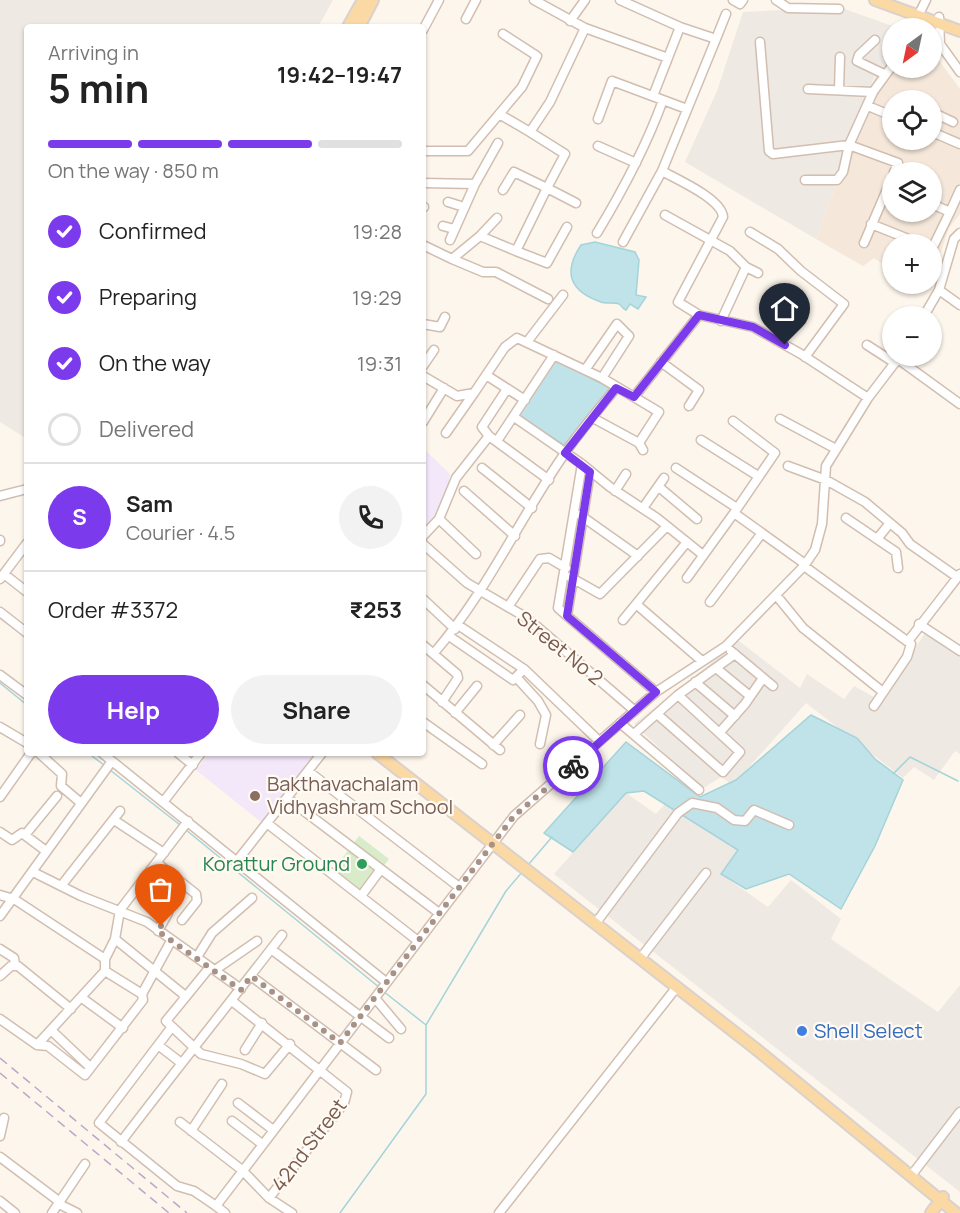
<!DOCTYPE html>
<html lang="en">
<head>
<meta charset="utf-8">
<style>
	:root { --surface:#fff; --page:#f2f2f2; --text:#222; --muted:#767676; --line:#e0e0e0; --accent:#7c3aed }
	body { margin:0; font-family:Manrope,sans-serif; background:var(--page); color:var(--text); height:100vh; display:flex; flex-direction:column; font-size:22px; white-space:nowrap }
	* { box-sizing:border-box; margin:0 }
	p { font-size:20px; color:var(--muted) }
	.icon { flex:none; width:33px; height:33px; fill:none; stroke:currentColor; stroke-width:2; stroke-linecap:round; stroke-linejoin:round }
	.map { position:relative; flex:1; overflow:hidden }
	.side { position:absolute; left:24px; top:24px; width:402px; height:732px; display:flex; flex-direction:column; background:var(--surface); border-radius:6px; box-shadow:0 2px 4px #0004 }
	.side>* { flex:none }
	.needle { width:39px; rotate:213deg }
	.tools { position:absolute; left:882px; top:18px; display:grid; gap:12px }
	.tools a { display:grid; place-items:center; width:60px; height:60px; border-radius:50%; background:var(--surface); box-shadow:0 2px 4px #0004; font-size:30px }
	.pin { position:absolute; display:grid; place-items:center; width:51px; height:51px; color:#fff; margin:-62px -26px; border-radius:50% 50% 50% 0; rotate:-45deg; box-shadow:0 0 6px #0007 }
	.pin .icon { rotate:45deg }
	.courier { position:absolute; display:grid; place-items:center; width:60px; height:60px; margin:-30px; border:4px solid #7c3aed; border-radius:50%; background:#fff; color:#222; box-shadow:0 2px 8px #0007 }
	.head em { font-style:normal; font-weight:700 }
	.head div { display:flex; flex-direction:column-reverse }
	.head { display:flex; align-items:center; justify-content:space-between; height:102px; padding:0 24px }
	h1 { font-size:39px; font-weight:700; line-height:45px }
	.bar { display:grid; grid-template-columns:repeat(4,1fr); gap:9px 6px; align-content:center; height:72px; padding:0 24px }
	.bar i { height:8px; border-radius:4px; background:var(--line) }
	.bar .selected { background:var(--accent) }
	.bar p { grid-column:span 4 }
	.line { display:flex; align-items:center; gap:15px; padding:0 24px; border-top:2px solid var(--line) }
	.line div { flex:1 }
	.round { display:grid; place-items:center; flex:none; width:63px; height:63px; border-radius:32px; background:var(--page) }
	ol { padding:0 24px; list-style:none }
	li { display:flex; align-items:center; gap:18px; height:66px }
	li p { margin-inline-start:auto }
	li .icon { padding:6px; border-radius:50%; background:var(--accent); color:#fff; stroke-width:4 }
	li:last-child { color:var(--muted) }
	li i { width:33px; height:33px; border:3px solid var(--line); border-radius:50% }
	.button { display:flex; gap:12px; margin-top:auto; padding:12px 24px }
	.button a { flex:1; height:69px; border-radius:36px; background:var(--accent); color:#fff; font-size:24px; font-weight:700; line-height:69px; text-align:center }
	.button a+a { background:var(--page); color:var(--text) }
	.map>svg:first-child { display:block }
</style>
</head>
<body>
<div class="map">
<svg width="960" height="1213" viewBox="0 0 960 1213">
	<rect width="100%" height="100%" fill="#fdf6ec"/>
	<!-- residential -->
	<path fill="#f5e8da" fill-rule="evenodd" d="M932 51 960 89V214L949 228 932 278V244H892V270L874 258 863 266 816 239 877 72 892 59V68H932ZM892 100H932V140H892ZM892 172H932V212H892Z"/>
	<!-- industrial -->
	<path fill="#efe9e4" d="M0 0H333L318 27H27V439L0 422Z
		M839 7 898 28H892V59L876 72 816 239 685 162 717 91 743 12Z
		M925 633 960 653V754L955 751 934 780 914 767 903 778 806 703 733 785 721 777 702 789 634 724 739 641 800 688 807 674 844 699 854 686 881 701Z
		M626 793 656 814 673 795 747 854 728 879 768 907 791 880 841 919 831 939 938 1012 960 985V1192L554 874Z"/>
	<!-- education -->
	<path fill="#f3e8fa" d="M423 448 450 474 444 507 423 528Z
		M209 753H315L261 822 196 770Z"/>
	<!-- green -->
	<path fill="#d8ecc9" d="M359 836 389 859 364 892 334 869Z"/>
	<!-- water -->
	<path fill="#bfe3e8" stroke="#a5d3da" stroke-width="1.5" d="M595 242 635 252 639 260 636 295 646 297 638 309 630 304 626 310C623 309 622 306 619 304 615 302 605 304 601 302 569 291 563 272 581 245Z
		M552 358 612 389 564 445 516 413Z
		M811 715 857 738 875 759 903 780 875 846 841 909 789 874 746 889 721 874 738 850 644 791 626 793 573 852 544 833 626 742 700 797 736 780Z"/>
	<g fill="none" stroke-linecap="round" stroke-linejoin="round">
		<!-- stream -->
		<path stroke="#a5d3da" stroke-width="1.5" d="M0 683 27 705
			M88 753 104 765
			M110 770 180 825
			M893 774 910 757 958 781
			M186 830 380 988
			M528 865 552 837
			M383 991 426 1025
			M340 1213 426 1094V1025L506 891 523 871"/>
		<defs>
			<path id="minor" d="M534 0 585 28 668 58
				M620 0 680 27 716 39 662 171 623 242
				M733 0 740 4 743 0
				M776 0 788 8 839 9
				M921 10 926 0
				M939 17 940 44 960 72
				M466 19 476 0
				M570 21 585 0
				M423 30 439 0
				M716 39 726 14
				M875 40 859 55 857 61 884 74
				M760 42 769 151 773 154 849 145 873 92 892 66
				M808 89 873 92
				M839 90 840 57
				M653 96 680 27
				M868 106 892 116
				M932 112 953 122
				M499 114 530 132 550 102 585 28
				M598 119 612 81 687 109
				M932 132 960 144
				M598 146 636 163
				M423 151H468L522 87 537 56 503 34
				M662 171C678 180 722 199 723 217L678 302 699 315
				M805 180H837L843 172 849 145 898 163 894 172
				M423 183 475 184
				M503 190 514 172 547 188 565 154 530 132
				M448 202 464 207
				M932 204 950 212 932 249
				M423 207H424
				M950 212 960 190
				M665 215 730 251 746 267 758 273
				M497 218 480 236 516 251 547 188 576 203
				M871 224 921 244
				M443 226 454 229
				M750 232 778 249 801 271 844 304 805 357
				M597 233C623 190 646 147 663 100
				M450 240 475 184 498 143
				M864 243 888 187
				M423 245 452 259 480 236
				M516 251 547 263 567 227
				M452 259 483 272H496L548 299
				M939 290 960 305
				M924 316 939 290 954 239 960 233
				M721 321 746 267
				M423 324 440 327 445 317
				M527 342 563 295
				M867 345 895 363
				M898 359 960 404
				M661 362 699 390 689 406
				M423 366 434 350
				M585 370 617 324 629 336 602 378
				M486 375 525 400
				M423 376 457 396 474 393 505 347 517 338 602 378 634 397 699 315 753 327 801 354 868 398
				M634 397 659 412 639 443
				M514 417 582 464 558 608 656 692
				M593 418 639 443 643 450
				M780 419 836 449
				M733 421 775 453 734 513
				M423 422 444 388
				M446 433 474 393
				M489 436 482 427 507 389
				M701 440 758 476
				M497 441 554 355
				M582 464 610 487 657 518 703 555
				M788 466 826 480 865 502 902 533 910 544 957 577
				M482 468 532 508
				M676 468 737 508
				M659 487 697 519
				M464 491 515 536
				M615 491 626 474
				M0 496 27 489
				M643 508 664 478
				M580 515 638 556
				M846 518 896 552 898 568
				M439 519 476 554
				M423 536 439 519 456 478 489 436 549 480
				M877 539 890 523
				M0 540V541
				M423 544 467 583 527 618 635 711
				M804 566 911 644 907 657 874 706
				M4 574 27 592
				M570 577 600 594 667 526
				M687 578 734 513 805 564
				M0 579 27 543
				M776 595 803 628 883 692
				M423 599 455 629
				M710 602 762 533
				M636 604 702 661
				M508 607 540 559 549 558 566 568
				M0 612 27 633
				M567 616 590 472
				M623 620 687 542
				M919 624 960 651
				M458 625 524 669 599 741
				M449 636 513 680 524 669
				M909 640 960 574
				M423 645 457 674 458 678 442 702
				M731 651 773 686
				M434 653C487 592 519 519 565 453 581 430 599 409 616 388
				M716 668 750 696
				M0 675 27 695
				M517 678 538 701 546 715 540 744
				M695 682 735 716
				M423 685 500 750
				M455 713 477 686
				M657 714 723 772 740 752 678 695
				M423 722 482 764
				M620 723 699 790
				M0 727 27 743
				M720 732 745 704 763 678
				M634 734 678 695 735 654
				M493 745 520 715
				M39 753 62 774 61 786 81 803
				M102 753 386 982
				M178 753 193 765
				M308 771 459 887
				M0 797 31 753
				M287 798 439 913
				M164 801 201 753
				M114 820 164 853
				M268 824 418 941
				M0 832 12 840 22 833 46 851
				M25 835 57 796
				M237 861 322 753
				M157 863 196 894 197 901 182 920
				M33 872 81 896 147 922 241 989
				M141 883 165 906 168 913 158 931
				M61 886 120 811
				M0 895 14 899 105 959
				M361 896 381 869
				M0 916 112 761
				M598 920 678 813 692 803 717 808 734 820 745 821 754 810 789 825
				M115 939 183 994 184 999 166 1021 201 1054 241 1064 265 1074 290 1044
				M0 949 14 958 15 965
				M271 949 389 1038
				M643 955 706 873
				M197 957 212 933 252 898
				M215 970 257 941
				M0 976 11 966H18L71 1009
				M251 976 376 1070
				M142 994 171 941
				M82 998 123 1028
				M375 998 401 1029
				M184 999 210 967
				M232 1001 347 1092 344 1103 269 1198
				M0 1019 37 1045 48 1046 85 1075 143 1000 142 994 105 971
				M171 1028 99 1123 177 1186 194 1191 216 1206 514 816 656 692 726 646 804 566 815 550 822 524 826 466 868 398 900 356
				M51 1030 90 1067
				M37 1045 105 971V959L115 939 120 910 188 821
				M158 1045 180 1062
				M245 1050 262 1023
				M238 1103 272 1129
				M232 1121 262 1144
				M180 1122 242 1170 269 1198 292 1213
				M191 1131 222 1084
				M0 1136 4 1118
				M121 1142C174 1072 229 1004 282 935
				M0 1157 60 1202
				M914 1172 960 1112
				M0 1201 15 1213
				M59 1204 77 1213
				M216 1206 225 1213
				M52 1213 85 1164
				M499 1213 676 988"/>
			<path id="major" d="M875 0 960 31
				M348 27 363 0
				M359 27 373 0
				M377 753 756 1049 956 1213
				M931 1213 943 1197"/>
		</defs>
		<!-- minor casing -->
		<use href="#minor" stroke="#d1beb0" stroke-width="11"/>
		<!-- major casing -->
		<use href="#major" stroke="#dad1cd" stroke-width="14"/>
		<!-- minor -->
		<use href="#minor" stroke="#fff" stroke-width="8"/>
		<!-- major -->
		<use href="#major" stroke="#fbd9a5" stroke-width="10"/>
		<!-- rail -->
		<path stroke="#b9a8c9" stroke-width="1.5" stroke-dasharray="9 6" stroke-linecap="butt" d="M0 1058 187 1213
			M0 1073 169 1213"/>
	</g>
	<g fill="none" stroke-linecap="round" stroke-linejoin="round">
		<!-- done -->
		<path stroke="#a89285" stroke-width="6" stroke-dasharray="0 10.8" d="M161 926 158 931 241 990 251 976 340 1043 514 816 573 766"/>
		<!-- route -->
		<path stroke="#7c3aed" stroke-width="8" d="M573 766 656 692 567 616 590 472 565 453 616 388 634 397 699 315 753 327 785 345"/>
	</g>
	<!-- markers -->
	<circle fill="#8d6e63" stroke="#fffaf3" stroke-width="2" cx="255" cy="796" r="6"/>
	<circle fill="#2e9e5b" stroke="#fffaf3" stroke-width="2" cx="362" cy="864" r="6"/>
	<circle fill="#3f7fe0" stroke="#fffaf3" stroke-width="2" cx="802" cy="1031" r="6"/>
	<g text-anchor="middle" stroke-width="4.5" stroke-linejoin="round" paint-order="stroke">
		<!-- street labels -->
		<g font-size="20" fill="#7a5c4d" stroke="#fffaf3">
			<text transform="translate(560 648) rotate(39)" y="7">Street No 2</text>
			<text transform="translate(309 1145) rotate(-53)" y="7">42nd Street</text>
		</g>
		<!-- education labels -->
		<g font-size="20" fill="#785e54" stroke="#fffaf3" text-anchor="start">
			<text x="267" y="791">Bakthavachalam<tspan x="267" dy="23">Vidhyashram School</tspan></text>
		</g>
		<!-- leisure labels -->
		<g font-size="20" fill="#27864d" stroke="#fffaf3" text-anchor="end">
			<text x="350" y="871">Korattur Ground</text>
		</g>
		<!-- shop labels -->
		<g font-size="20" fill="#366cbe" stroke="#fffaf3" text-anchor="start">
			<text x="814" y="1038">Shell Select</text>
		</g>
	</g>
</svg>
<div class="tools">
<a><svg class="needle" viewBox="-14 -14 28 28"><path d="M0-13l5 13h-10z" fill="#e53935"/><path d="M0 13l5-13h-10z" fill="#767676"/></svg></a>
<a><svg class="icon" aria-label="locate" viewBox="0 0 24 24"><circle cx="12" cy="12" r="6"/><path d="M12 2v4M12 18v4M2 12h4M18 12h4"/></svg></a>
<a><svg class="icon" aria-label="layers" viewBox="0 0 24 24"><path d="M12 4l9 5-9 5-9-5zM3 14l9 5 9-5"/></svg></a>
<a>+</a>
<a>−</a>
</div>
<div class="pin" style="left:161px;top:926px;background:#ea580c"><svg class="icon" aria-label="bag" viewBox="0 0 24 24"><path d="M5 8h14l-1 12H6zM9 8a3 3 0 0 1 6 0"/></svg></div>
<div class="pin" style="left:785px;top:345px;background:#1f2937"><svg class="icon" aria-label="home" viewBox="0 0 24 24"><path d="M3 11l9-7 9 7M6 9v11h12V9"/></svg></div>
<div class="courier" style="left:573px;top:766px"><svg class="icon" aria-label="bike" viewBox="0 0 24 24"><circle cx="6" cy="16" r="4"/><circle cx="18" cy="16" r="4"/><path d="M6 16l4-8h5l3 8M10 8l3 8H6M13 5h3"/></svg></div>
<section class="side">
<div class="head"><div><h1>5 min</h1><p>Arriving in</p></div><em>19:42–19:47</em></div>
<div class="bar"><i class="selected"></i><i class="selected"></i><i class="selected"></i><i></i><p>On the way · 850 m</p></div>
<ol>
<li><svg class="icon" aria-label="check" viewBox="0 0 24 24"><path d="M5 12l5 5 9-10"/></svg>Confirmed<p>19:28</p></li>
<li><svg class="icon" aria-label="check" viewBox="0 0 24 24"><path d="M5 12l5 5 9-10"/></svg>Preparing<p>19:29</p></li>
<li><svg class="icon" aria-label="check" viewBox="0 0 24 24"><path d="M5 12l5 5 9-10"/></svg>On the way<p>19:31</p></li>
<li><i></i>Delivered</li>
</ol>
<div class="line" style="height:108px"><b class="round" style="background:var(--accent);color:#fff">S</b><div><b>Sam</b><p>Courier · 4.5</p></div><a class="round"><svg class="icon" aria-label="phone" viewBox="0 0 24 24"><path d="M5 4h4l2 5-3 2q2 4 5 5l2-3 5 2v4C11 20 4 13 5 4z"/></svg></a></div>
<div class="line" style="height:78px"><div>Order #3372</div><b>₹253</b></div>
<div class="button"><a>Help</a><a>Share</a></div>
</section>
</div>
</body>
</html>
